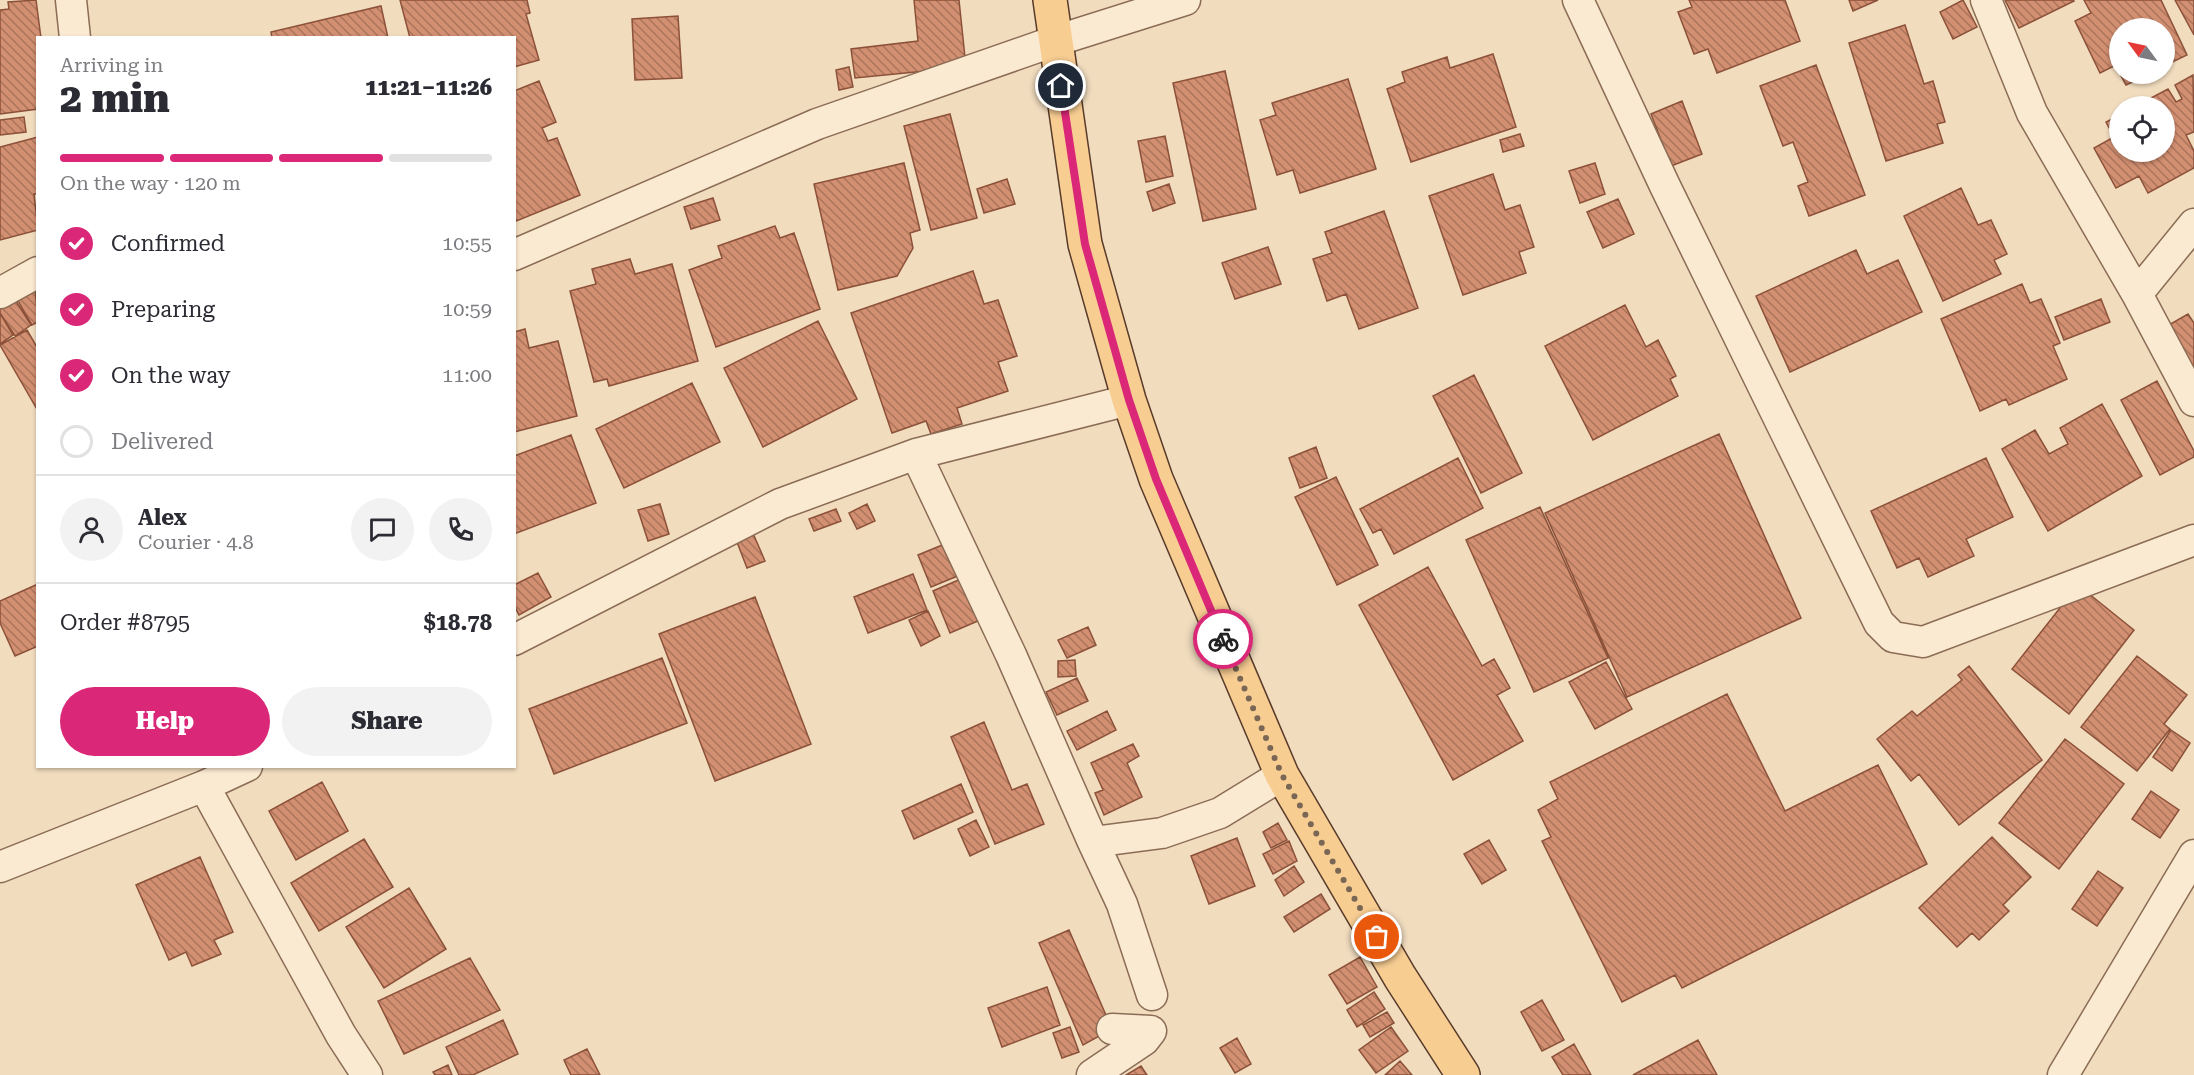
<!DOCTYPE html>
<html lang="en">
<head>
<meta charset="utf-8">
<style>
	:root { --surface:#fff; --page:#f2f2f3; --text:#2b2b33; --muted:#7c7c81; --line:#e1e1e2; --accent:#db2777 }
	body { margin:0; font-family:"Roboto Serif",serif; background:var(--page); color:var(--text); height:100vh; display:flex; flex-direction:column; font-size:22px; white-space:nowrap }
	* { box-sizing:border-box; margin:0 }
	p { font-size:20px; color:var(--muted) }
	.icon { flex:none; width:33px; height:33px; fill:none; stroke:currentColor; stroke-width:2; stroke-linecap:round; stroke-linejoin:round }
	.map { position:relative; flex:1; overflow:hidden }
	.drawer { position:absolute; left:36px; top:36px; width:480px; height:732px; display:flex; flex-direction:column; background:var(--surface); border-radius:0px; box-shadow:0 2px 4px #0004 }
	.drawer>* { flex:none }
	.needle { width:39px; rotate:303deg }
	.tools { position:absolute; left:2109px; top:18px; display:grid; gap:12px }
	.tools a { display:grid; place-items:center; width:66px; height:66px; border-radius:50%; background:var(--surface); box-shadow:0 2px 4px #0004; font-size:30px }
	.pin { position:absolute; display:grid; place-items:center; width:51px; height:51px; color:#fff; margin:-26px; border:3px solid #fff; border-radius:50%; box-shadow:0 2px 6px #0007 }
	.courier { position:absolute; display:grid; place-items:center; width:60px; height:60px; margin:-30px; border:4px solid #db2777; border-radius:50%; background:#fff; color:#222; box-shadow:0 2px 8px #0007 }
	.headline em { font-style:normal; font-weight:800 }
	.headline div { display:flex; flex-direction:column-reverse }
	.headline { display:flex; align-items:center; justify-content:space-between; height:102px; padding:0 24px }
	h1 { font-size:39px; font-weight:800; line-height:45px }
	.bar { display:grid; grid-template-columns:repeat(4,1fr); gap:9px 6px; align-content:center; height:72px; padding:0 24px }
	.bar i { height:8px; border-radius:4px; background:var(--line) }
	.bar .active { background:var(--accent) }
	.bar p { grid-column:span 4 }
	.line { display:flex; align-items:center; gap:15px; padding:0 24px; border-top:2px solid var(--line) }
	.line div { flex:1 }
	.round { display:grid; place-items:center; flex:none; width:63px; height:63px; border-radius:32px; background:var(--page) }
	ol { padding:0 24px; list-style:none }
	li { display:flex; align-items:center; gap:18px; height:66px }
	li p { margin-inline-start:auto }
	li .icon { padding:6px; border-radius:50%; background:var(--accent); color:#fff; stroke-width:4 }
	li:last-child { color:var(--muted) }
	li i { width:33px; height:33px; border:3px solid var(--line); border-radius:50% }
	.action { display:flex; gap:12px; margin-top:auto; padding:12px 24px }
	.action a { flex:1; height:69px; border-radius:36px; background:var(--accent); color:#fff; font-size:24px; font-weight:800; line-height:69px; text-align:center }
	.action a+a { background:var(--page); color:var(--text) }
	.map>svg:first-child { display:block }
</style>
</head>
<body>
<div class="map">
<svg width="2194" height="1075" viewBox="0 0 2194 1075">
	<defs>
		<pattern id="building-back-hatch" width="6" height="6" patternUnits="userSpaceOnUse" patternTransform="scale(1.5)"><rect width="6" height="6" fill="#d28f71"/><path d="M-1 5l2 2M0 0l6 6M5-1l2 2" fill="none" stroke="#ab755c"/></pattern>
	</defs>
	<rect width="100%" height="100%" fill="#f1dcbe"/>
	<!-- building -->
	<path fill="url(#building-back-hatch)" stroke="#8c5139" stroke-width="1.5" d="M36 0 41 38H38V109L0 114V10L9 9 8 2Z
		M400 0H527L530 13 526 14 539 60 514 67V38H410Z
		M914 0H959L966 67 855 78 851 49 918 41Z
		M1689 0H1785L1800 41 1717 73 1708 49 1694 54 1678 12 1692 7Z
		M1849 0H1878L1853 11Z
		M1963 0 1977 27 1953 39 1940 12Z
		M2005 0H2073L2074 1 2019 28Z
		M2084 0H2161L2187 55 2164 66V28H2120V72L2116 65 2100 73 2075 21 2091 13Z
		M2175 0H2194V35Z
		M381 6 388 38H272L271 32Z
		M678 16 682 78 635 80 632 19Z
		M1905 25 1924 84 1933 81 1945 122 1937 124 1943 143 1886 161 1849 43Z
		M1493 54 1516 127 1411 162 1387 89 1405 82 1402 72 1447 57 1450 68Z
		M1816 65 1865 195 1809 216 1798 186 1808 182 1793 142 1783 146 1760 86Z
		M849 67 853 87 839 90 836 70Z
		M1225 71 1256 209 1203 221 1173 83Z
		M2120 74H2150L2126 85Z
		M2193 75 2194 132 2186 135 2194 151V168L2148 193 2139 176 2116 188 2094 148 2114 137 2106 122 2120 115V152H2164V106H2136L2168 89 2176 102 2182 99 2175 85Z
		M1348 79 1376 169 1300 193 1293 170 1277 175 1260 120 1276 115 1272 103Z
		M539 81 556 122 542 128 548 141 557 138 580 195 514 222V91Z
		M1682 101 1702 154 1671 166 1651 114Z
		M950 114 977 218 931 230 904 126Z
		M24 117 26 132 0 135V120Z
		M1520 134 1524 146 1503 152 1500 140Z
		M1165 136 1173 176 1146 182 1138 141Z
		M38 137V194H34L38 230 0 240V147Z
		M904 163 920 230 910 233 913 248 897 276 838 290 814 184Z
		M1595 163 1605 194 1580 203 1569 171Z
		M1493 174 1505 210 1520 205 1534 247 1519 252 1526 273 1463 295 1429 196Z
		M1007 179 1015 204 984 213 977 189Z
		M1169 184 1175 203 1153 211 1147 192Z
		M1961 188 1978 225 1991 220 2007 254 1994 260 2001 274 1943 301 1904 216Z
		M713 198 720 220 691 229 684 207Z
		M1618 199 1634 234 1603 248 1587 212Z
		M1384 211 1418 308 1359 329 1346 294 1327 301 1313 259 1332 253 1325 232Z
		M775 226 780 238 794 233 820 309 716 347 689 270 722 258 718 246Z
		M1268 247 1281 284 1235 299 1222 263Z
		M1856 250 1867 274 1898 260 1922 312 1790 372 1756 296Z
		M630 259 635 274 672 264 698 361 609 386 607 379 594 382 570 291 596 284 592 269Z
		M973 271 984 304 998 300 1017 356 998 362 1008 391 957 408 962 424 931 434 926 421 892 433 851 313Z
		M2022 284 2030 303 2041 299 2060 343 2053 346 2067 379 2009 405 2006 399 1980 411 1941 319Z
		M35 288 38 322 32 325 17 299Z
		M14 298 31 325 15 336 0 313V307Z
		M2101 299 2110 322 2064 340 2055 317Z
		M1625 305 1646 347 1658 340 1676 376 1670 379 1678 396 1593 440 1545 346Z
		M0 313 13 335 0 344Z
		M2188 314 2194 323V373L2167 326Z
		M818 321 857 399 763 447 724 368Z
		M525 329 529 348 558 341 577 416 514 432V332Z
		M27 330 38 349V411L0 345Z
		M1474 375 1522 473 1481 493 1433 396Z
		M2157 381 2194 451V457L2160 475 2121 400Z
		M692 383 720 442 624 488 596 429Z
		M2102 404 2142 476 2048 531 2002 449 2035 430 2049 454 2068 444 2060 428Z
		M1719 434 1801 618 1627 697 1545 513Z
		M571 435 596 503 514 534V456Z
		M1316 447 1327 478 1300 488 1289 458Z
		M1458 458 1483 508 1394 554 1381 529 1373 533 1360 509Z
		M1986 458 2013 517 1966 539 1974 556 1928 577 1919 558 1897 568 1871 511Z
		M1336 477 1378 565 1337 585 1295 497Z
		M660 504 669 534 648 541 638 510Z
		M867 504 875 521 857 529 849 513Z
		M1540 507 1608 658 1534 692 1466 540Z
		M836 509 841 521 814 531 809 519Z
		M752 531 765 561 747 568 735 537Z
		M947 543 960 575 931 587 918 555Z
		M1428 567 1482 666 1494 659 1510 688 1497 695 1523 741 1453 780 1359 605Z
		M538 573 551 597 519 615 514 605V585Z
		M913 574 927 610 868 633 854 597Z
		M970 575 987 617 950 633 933 591Z
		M38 584V646L15 656 0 623V601Z
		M2078 585 2134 630 2069 714 2012 669Z
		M755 597 811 744 715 781 659 634Z
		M928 611 940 636 921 646 909 620Z
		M1088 627 1096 645 1067 658 1058 640Z
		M2137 656 2187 695 2164 724 2170 729 2137 771 2081 727Z
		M662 658 687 723 554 774 529 709Z
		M1075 660 1076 676 1058 677V661Z
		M1606 662 1632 709 1595 729 1569 682Z
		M1969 666 2042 760 1959 825 1919 774 1911 781 1877 739 1912 711 1917 716 1962 680 1958 675Z
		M1077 678 1088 701 1057 715 1046 692Z
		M1727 694 1785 811 1878 765 1927 864 1682 988 1675 975 1622 1002 1542 841 1551 837 1538 810 1558 799 1550 782Z
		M1107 711 1116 730 1077 750 1067 731Z
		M984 722 1012 790 1027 784 1044 824 995 844 951 737Z
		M2171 730 2190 743 2172 771 2153 757Z
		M2065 739 2124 784 2059 869 1999 823Z
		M1133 744 1139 756 1127 763 1142 797 1104 815 1095 793 1103 790 1091 763Z
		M322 782 348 831 296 860 269 811Z
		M961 784 973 812 914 839 902 811Z
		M2151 791 2179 810 2160 838 2132 819Z
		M976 820 989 847 970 856 958 829Z
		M1278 823 1287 840 1271 848 1263 832Z
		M1992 837 2031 877 2003 905 2009 911 1979 940 1972 933 1957 947 1919 908Z
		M1237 838 1255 886 1209 904 1191 856Z
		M364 839 393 887 319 931 291 883Z
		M1489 840 1506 870 1482 884 1464 854Z
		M1289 841 1297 861 1273 874 1263 854Z
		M200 857 233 932 214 940 221 954 192 966 186 952 169 960 136 885Z
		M1294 866 1304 882 1284 896 1275 880Z
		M2098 871 2123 888 2097 926 2072 909Z
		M409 888 446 949 384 988 346 927Z
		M1321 894 1330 909 1294 932 1284 917Z
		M1069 930 1112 1029 1083 1045 1039 943Z
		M1360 957 1377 987 1347 1004 1329 975Z
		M470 958 500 1010 404 1054 378 1001Z
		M1047 987 1060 1025 1002 1047 988 1008Z
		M1374 992 1385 1009 1357 1027 1347 1010Z
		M1542 1000 1564 1040 1542 1051 1521 1012Z
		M1387 1012 1394 1023 1370 1037 1363 1025Z
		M503 1020 518 1054 473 1075H459L446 1047Z
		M1070 1027 1079 1052 1062 1058 1053 1033Z
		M1391 1027 1408 1051 1376 1073 1359 1050Z
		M1237 1038 1251 1064 1235 1073 1220 1048Z
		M1698 1040 1717 1075H1633Z
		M1574 1044 1591 1075H1563L1552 1057Z
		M587 1049 600 1075H571L564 1060Z
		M1400 1061 1412 1075H1385Z
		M448 1065 452 1075H435L433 1072Z
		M1141 1066 1147 1075H1126Z"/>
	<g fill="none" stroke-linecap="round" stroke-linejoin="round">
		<defs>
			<path id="minor" d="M71 0 75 38
				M1578 0 1665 186 1879 623 1893 637 1923 642 2194 540
				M1986 0 2032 113 2137 294 2194 401
				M514 255 817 124 1055 41 1185 0
				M0 293 38 272
				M2137 294 2194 224
				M916 454 1011 655 1093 842
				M514 640 780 504 916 454 1129 400
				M204 786 341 1035 367 1075
				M0 867 204 786 247 766
				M1152 995 1122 904 1093 842 1162 833 1220 813 1282 775
				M1092 1075 1144 1040 1151 1031 1112 1029
				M2063 1075 2194 855"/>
			<path id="primary" d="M1050 0 1085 244 1129 400 1156 479 1282 775 1400 977 1463 1075"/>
		</defs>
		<!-- minor casing -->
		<use href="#minor" stroke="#8b6c55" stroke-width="33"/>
		<!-- primary casing -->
		<use href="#primary" stroke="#583b2a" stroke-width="36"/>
		<!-- minor -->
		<use href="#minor" stroke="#fbead2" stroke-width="30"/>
		<!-- primary -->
		<use href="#primary" stroke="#f8cd92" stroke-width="33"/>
	</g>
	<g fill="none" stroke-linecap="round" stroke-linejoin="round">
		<!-- done -->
		<path stroke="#796654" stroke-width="6" stroke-dasharray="0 10.8" d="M1223 639 1282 775 1377 937"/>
		<!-- route -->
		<path stroke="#db2777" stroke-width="8" d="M1061 86 1085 244 1129 400 1156 479 1223 639"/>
	</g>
</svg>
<div class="tools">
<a><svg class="needle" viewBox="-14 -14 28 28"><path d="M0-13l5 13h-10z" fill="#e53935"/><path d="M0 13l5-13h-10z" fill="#7c7c81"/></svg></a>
<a><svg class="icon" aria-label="locate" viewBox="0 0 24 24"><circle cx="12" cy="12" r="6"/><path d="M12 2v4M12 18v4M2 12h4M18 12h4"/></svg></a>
</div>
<div class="pin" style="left:1377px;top:937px;background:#ea580c"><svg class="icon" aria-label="bag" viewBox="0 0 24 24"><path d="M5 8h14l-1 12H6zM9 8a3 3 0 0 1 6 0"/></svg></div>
<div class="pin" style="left:1061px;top:86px;background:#1f2937"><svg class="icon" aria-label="home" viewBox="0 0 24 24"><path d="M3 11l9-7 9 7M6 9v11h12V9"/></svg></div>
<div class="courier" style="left:1223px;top:639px"><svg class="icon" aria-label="bike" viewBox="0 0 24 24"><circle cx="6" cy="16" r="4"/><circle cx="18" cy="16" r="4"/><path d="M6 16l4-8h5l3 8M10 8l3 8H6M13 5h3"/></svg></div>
<section class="drawer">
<div class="headline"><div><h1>2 min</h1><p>Arriving in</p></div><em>11:21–11:26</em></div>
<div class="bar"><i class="active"></i><i class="active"></i><i class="active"></i><i></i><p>On the way · 120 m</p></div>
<ol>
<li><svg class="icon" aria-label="check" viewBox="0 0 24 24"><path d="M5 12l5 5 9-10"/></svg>Confirmed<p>10:55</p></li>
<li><svg class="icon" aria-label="check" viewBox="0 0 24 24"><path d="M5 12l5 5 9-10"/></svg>Preparing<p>10:59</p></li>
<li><svg class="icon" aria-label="check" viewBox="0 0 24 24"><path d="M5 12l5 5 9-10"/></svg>On the way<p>11:00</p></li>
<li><i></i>Delivered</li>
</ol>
<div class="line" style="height:108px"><a class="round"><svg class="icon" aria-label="person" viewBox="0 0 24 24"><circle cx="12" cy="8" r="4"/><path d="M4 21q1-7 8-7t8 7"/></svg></a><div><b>Alex</b><p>Courier · 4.8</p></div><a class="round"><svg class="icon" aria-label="chat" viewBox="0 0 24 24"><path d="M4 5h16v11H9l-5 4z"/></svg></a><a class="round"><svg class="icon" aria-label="phone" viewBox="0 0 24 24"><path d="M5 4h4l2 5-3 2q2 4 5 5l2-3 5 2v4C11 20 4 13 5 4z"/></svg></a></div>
<div class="line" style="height:78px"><div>Order #8795</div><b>$18.78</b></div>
<div class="action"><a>Help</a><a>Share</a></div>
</section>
</div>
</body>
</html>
